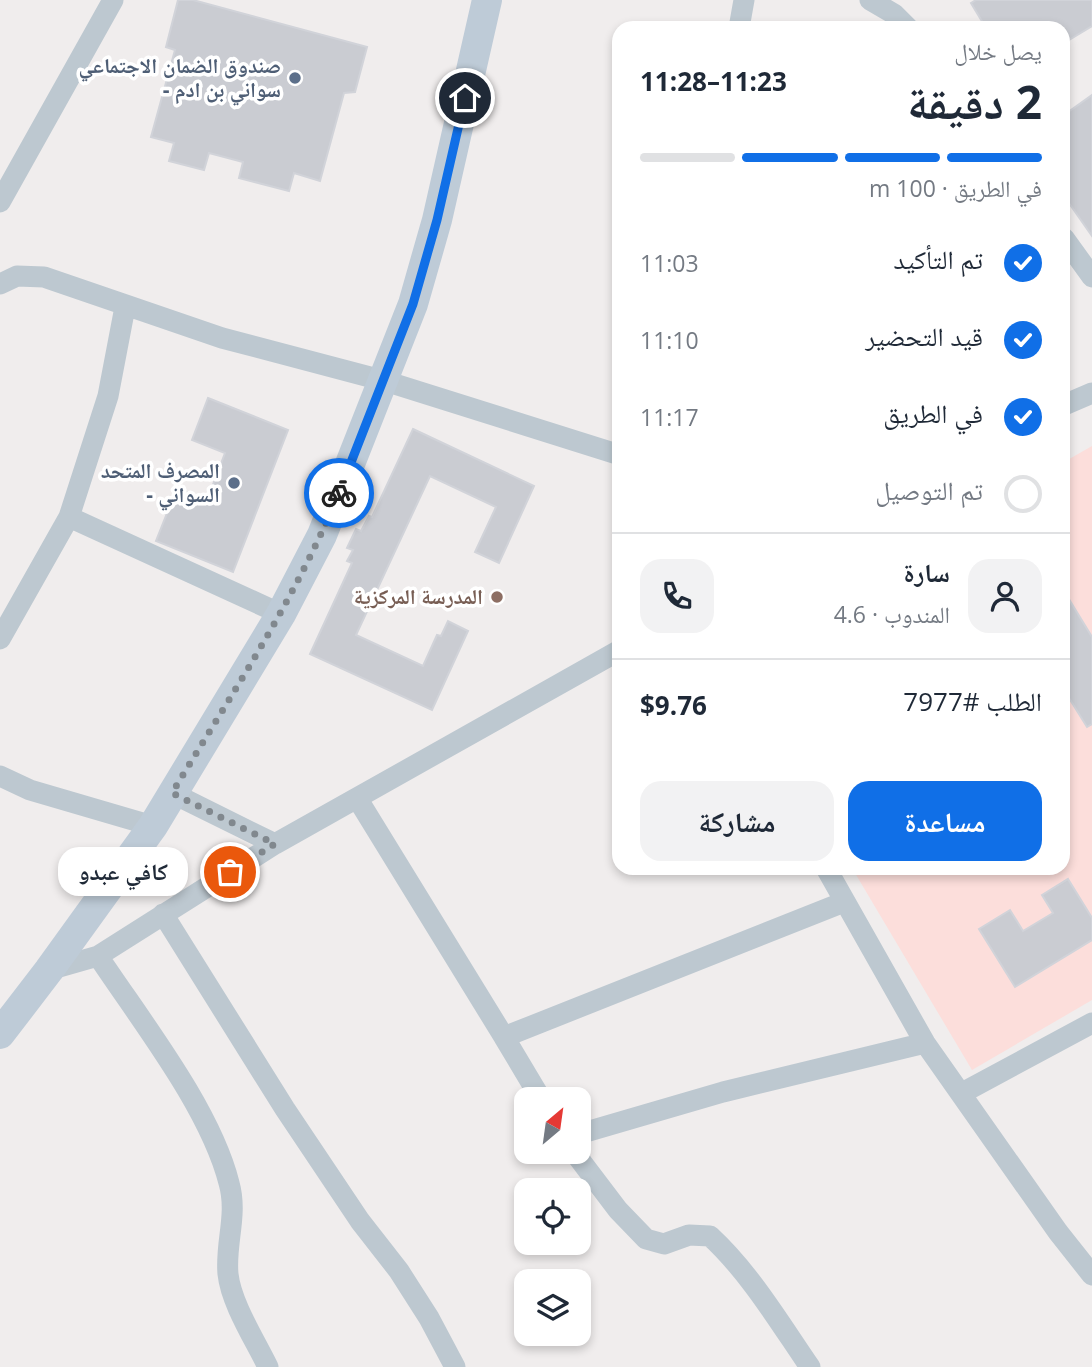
<!DOCTYPE html>
<html lang="ar">
<head>
<meta charset="utf-8">
<style>
	:root { --surface:#fff; --page:#f2f2f3; --text:#1f2937; --muted:#747a83; --line:#e0e1e3; --accent:#106fe7 }
	body { margin:0; font-family:"Open Sans","Noto Naskh Arabic",sans-serif; background:var(--page); color:var(--text); direction:rtl; height:100vh; display:flex; flex-direction:column; font-size:26px; white-space:nowrap }
	* { box-sizing:border-box; margin:0 }
	p { font-size:23px; color:var(--muted) }
	.icon { flex:none; width:38px; height:38px; fill:none; stroke:currentColor; stroke-width:2; stroke-linecap:round; stroke-linejoin:round }
	.map { position:relative; flex:1; overflow:hidden; direction:ltr }
	.details { position:absolute; left:612px; top:21px; width:458px; height:854px; display:flex; flex-direction:column; background:var(--surface); border-radius:21px; box-shadow:0 4px 10px #0003; direction:rtl }
	.details>* { flex:none }
	.needle { width:46px; rotate:29deg }
	.buttons { position:absolute; left:514px; top:1087px; display:grid; gap:14px }
	.buttons a { display:grid; place-items:center; width:77px; height:77px; border-radius:14px; background:var(--surface); box-shadow:0 4px 10px #0003; font-size:35px }
	.pin { position:absolute; display:grid; place-items:center; width:60px; height:60px; color:#fff; margin:-30px; border:4px solid #fff; border-radius:50%; box-shadow:0 2px 7px #0007 }
	.courier { position:absolute; display:grid; place-items:center; width:70px; height:70px; margin:-35px; border:5px solid #106fe7; border-radius:50%; background:#fff; color:#222; box-shadow:0 2px 9px #0007 }
	.bubble { position:absolute; height:49px; border-radius:21px; background:var(--surface); box-shadow:0 4px 10px #0003; font-size:23px; font-weight:700; line-height:49px; text-align:center; direction:rtl }
	.overview em { font-style:normal; font-weight:700 }
	.overview div { display:flex; flex-direction:column-reverse }
	.overview { display:flex; align-items:center; justify-content:space-between; height:119px; padding:0 28px }
	h1 { font-size:46px; font-weight:700; line-height:52px }
	.bar { display:grid; grid-template-columns:repeat(4,1fr); gap:10px 7px; align-content:center; height:84px; padding:0 28px }
	.bar i { height:9px; border-radius:5px; background:var(--line) }
	.bar .current { background:var(--accent) }
	.bar p { grid-column:span 4 }
	.line { display:flex; align-items:center; gap:18px; padding:0 28px; border-top:2px solid var(--line) }
	.line div { flex:1 }
	.round { display:grid; place-items:center; flex:none; width:74px; height:74px; border-radius:21px; background:var(--page) }
	ol { padding:0 28px; list-style:none }
	li { display:flex; align-items:center; gap:21px; height:77px }
	li p { margin-inline-start:auto }
	li .icon { padding:7px; border-radius:50%; background:var(--accent); color:#fff; stroke-width:4 }
	li:last-child { color:var(--muted) }
	li i { width:38px; height:38px; border:4px solid var(--line); border-radius:50% }
	.action { display:flex; gap:14px; margin-top:auto; padding:14px 28px }
	.action a { flex:1; height:80px; border-radius:21px; background:var(--accent); color:#fff; font-size:28px; font-weight:700; line-height:80px; text-align:center }
	.action a+a { background:var(--page); color:var(--text) }
	.map>svg:first-child { display:block }
</style>
</head>
<body>
<div class="map">
<svg width="1092" height="1367" viewBox="0 0 1092 1367">
	<rect width="100%" height="100%" fill="#f0eded"/>
	<!-- medical -->
	<path fill="#fcdedb" d="M1092 446V1000L972 1070 852 868H1064V462Z"/>
	<!-- building -->
	<path fill="#caccd2" stroke="#d1d3d9" stroke-width="2" d="M178 0H193L367 47 355 92 344 93 320 181 294 173 289 191 239 178 243 162 209 153 204 170 169 161 174 143 151 137 175 50 166 47Z
		M976 0H1092V26L1064 43V28H986L971 3Z
		M1092 95V236L1064 196V115Z
		M208 398 288 430 233 572 156 541 177 488 207 500 225 453 192 440Z
		M413 429 534 486 499 563 475 552 496 507 430 476 356 635 423 666 437 635 441 636 448 621 468 631 432 710 310 654 352 563 347 561 353 550 347 548 356 529 361 531 369 516 372 517Z
		M1064 591 1092 637V724L1087 727 1064 690Z
		M1068 879 1092 918V940L1015 987 979 929 1010 910 1023 931 1053 913 1042 895Z"/>
	<g fill="none" stroke-linecap="round" stroke-linejoin="round">
		<!-- street -->
		<path stroke="#bdc8d0" stroke-width="21" d="M870 0 894 14 908 28
			M739 28 744 0
			M0 202 113 0
			M1064 238 1092 277
			M0 284 17 276 44 277 222 338 385 381 620 455
			M1064 405 1092 393
			M69 517 281 614
			M0 639 69 517 108 396 125 307
			M0 776 30 790 153 826
			M172 793 275 844
			M357 798 504 1037 844 902
			M826 868 925 1043 1058 1232 1092 1275
			M163 914 285 1109 360 1221 399 1271 429 1318 455 1367
			M98 956C141 1021 210 1108 229 1183 238 1215 225 1243 228 1274 231 1303 255 1340 268 1367
			M49 970 98 956 275 844 620 650
			M504 1037 541 1099
			M962 1093 1092 1023
			M579 1134 723 1092 925 1043
			M574 1152 618 1210 646 1239 664 1244 689 1235 710 1236C750 1273 779 1322 810 1367"/>
		<!-- secondary -->
		<path stroke="#becbd7" stroke-width="30" d="M0 1034 49 970 153 826 281 614 322 535 413 304 437 220 487 0"/>
	</g>
	<g fill="none" stroke-linecap="round" stroke-linejoin="round">
		<!-- done -->
		<path stroke="#81888e" stroke-width="7" stroke-dasharray="0 12.6" d="M230 872 275 844 172 793C231 695 295 600 339 493"/>
		<!-- route -->
		<path stroke="#106fe7" stroke-width="9" d="M339 493 413 304 437 220 465 98"/>
	</g>
	<!-- markers -->
	<g fill="#5c6f8a" stroke="#fff" stroke-width="2.5">
		<circle cx="295" cy="78" r="7"/>
		<circle cx="234" cy="483" r="7"/>
	</g>
	<circle fill="#8d6e63" stroke="#fff" stroke-width="2.5" cx="497" cy="597" r="7"/>
	<g text-anchor="middle" stroke-width="7" stroke-linejoin="round" paint-order="stroke">
		<!-- service labels -->
		<g font-size="21" font-weight="bold" fill="#4e5e75" stroke="#fff" text-anchor="end">
			<text x="281" y="73">صندوق الضمان الاجتماعي<tspan x="281" dy="24">- سواني بن ادم</tspan></text>
			<text x="220" y="478">المصرف المتحد<tspan x="220" dy="24">- السواني</tspan></text>
		</g>
		<!-- education labels -->
		<g font-size="21" font-weight="bold" fill="#785e54" stroke="#fff" text-anchor="end">
			<text x="483" y="604">المدرسة المركزية</text>
		</g>
	</g>
</svg>
<div class="buttons">
<a><svg class="needle" viewBox="-14 -14 28 28"><path d="M0-13l5 13h-10z" fill="#e53935"/><path d="M0 13l5-13h-10z" fill="#747a83"/></svg></a>
<a><svg class="icon" aria-label="locate" viewBox="0 0 24 24"><circle cx="12" cy="12" r="6"/><path d="M12 2v4M12 18v4M2 12h4M18 12h4"/></svg></a>
<a><svg class="icon" aria-label="layers" viewBox="0 0 24 24"><path d="M12 4l9 5-9 5-9-5zM3 14l9 5 9-5"/></svg></a>
</div>
<div class="pin" style="left:230px;top:872px;background:#ea580c"><svg class="icon" aria-label="bag" viewBox="0 0 24 24"><path d="M5 8h14l-1 12H6zM9 8a3 3 0 0 1 6 0"/></svg></div>
<div class="pin" style="left:465px;top:98px;background:#1f2937"><svg class="icon" aria-label="home" viewBox="0 0 24 24"><path d="M3 11l9-7 9 7M6 9v11h12V9"/></svg></div>
<div class="courier" style="left:339px;top:493px"><svg class="icon" aria-label="bike" viewBox="0 0 24 24"><circle cx="6" cy="16" r="4"/><circle cx="18" cy="16" r="4"/><path d="M6 16l4-8h5l3 8M10 8l3 8H6M13 5h3"/></svg></div>
<div class="bubble" style="left:58px;top:847px;width:130px">كافي عبدو</div>
<section class="details">
<div class="overview"><div><h1>2 دقيقة</h1><p>يصل خلال</p></div><em>11:23–11:28</em></div>
<div class="bar"><i class="current"></i><i class="current"></i><i class="current"></i><i></i><p>في الطريق · 100 m</p></div>
<ol>
<li><svg class="icon" aria-label="check" viewBox="0 0 24 24"><path d="M5 12l5 5 9-10"/></svg>تم التأكيد<p>11:03</p></li>
<li><svg class="icon" aria-label="check" viewBox="0 0 24 24"><path d="M5 12l5 5 9-10"/></svg>قيد التحضير<p>11:10</p></li>
<li><svg class="icon" aria-label="check" viewBox="0 0 24 24"><path d="M5 12l5 5 9-10"/></svg>في الطريق<p>11:17</p></li>
<li><i></i>تم التوصيل</li>
</ol>
<div class="line" style="height:126px"><a class="round"><svg class="icon" aria-label="person" viewBox="0 0 24 24"><circle cx="12" cy="8" r="4"/><path d="M4 21q1-7 8-7t8 7"/></svg></a><div><b>سارة</b><p>المندوب · 4.6</p></div><a class="round"><svg class="icon" aria-label="phone" viewBox="0 0 24 24"><path d="M5 4h4l2 5-3 2q2 4 5 5l2-3 5 2v4C11 20 4 13 5 4z"/></svg></a></div>
<div class="line" style="height:91px"><div>الطلب #7977</div><b>$9.76</b></div>
<div class="action"><a>مساعدة</a><a>مشاركة</a></div>
</section>
</div>
</body>
</html>
